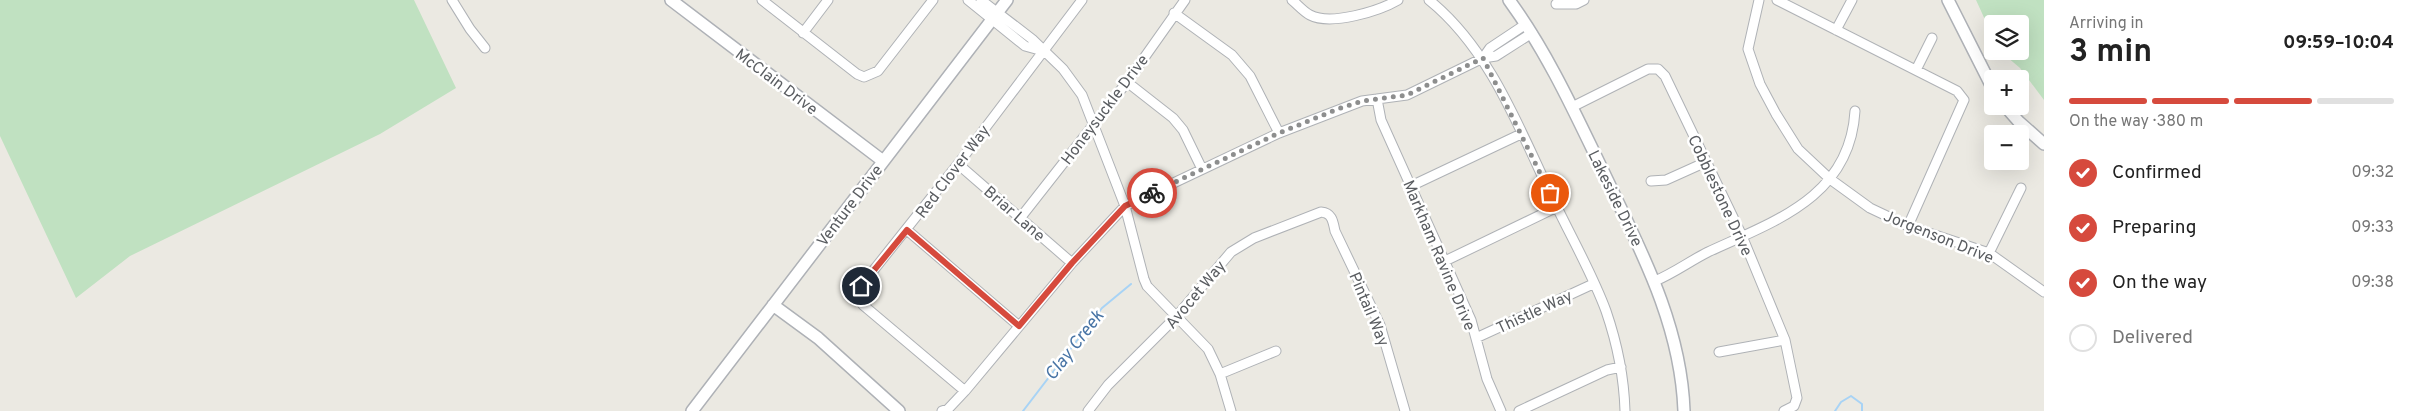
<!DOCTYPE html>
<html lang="en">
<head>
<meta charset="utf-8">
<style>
	:root { --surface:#fff; --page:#f6f6f6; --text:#222; --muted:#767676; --line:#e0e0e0; --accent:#d64a3d }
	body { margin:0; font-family:Overpass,sans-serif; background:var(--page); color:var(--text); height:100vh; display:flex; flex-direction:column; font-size:19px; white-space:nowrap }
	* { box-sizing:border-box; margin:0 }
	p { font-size:16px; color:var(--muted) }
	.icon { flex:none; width:28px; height:28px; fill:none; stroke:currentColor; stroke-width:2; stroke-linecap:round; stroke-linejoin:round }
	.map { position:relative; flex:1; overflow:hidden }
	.details { display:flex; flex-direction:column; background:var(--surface); width:375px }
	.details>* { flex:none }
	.fabs { position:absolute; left:1984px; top:15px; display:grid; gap:10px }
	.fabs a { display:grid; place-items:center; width:45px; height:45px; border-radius:5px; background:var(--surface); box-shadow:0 5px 20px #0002; font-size:25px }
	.pin { position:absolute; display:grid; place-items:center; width:42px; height:42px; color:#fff; margin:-21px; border:2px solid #fff; border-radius:50%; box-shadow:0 1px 5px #0007 }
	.courier { position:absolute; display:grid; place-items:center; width:50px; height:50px; margin:-25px; border:4px solid #d64a3d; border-radius:50%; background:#fff; color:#222; box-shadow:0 1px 6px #0007 }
	.summary em { font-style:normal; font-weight:700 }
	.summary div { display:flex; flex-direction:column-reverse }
	.summary { display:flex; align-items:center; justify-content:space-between; height:85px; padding:0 25px }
	h1 { font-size:32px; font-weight:700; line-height:38px }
	.bar { display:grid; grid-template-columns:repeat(4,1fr); gap:8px 5px; align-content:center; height:60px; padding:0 25px }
	.bar i { height:6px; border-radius:4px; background:var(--line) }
	.bar .on { background:var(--accent) }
	.bar p { grid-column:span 4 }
	ol { padding:0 25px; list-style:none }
	li { display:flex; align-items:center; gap:15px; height:55px }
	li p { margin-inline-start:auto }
	li .icon { padding:5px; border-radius:50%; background:var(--accent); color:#fff; stroke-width:4 }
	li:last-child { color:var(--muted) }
	li i { width:28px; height:28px; border:2px solid var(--line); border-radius:50% }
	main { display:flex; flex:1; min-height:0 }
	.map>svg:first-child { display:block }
</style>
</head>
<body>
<main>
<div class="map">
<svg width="2044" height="411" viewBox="0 0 2044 411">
	<rect width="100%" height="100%" fill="#ebe9e2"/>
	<!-- green -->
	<path fill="#c0e1c1" d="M0 0H414L456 88 380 134 130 256 76 298 0 136Z
		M1976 0H2044V100L2020 68 2000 51H2020V24H1992V35Z"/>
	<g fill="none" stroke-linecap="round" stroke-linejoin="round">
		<!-- stream -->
		<path stroke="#a8d3f5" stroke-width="2" d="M1023 411 1102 308 1131 284
			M1835 411 1841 402 1851 396 1862 404V411"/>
		<defs>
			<path id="street" d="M452 0 470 29 485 48
				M762 0 857 74 864 77 878 71 933 0
				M968 0 1025 46 1043 51
				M981 0 1032 39 1063 69 1082 95 1125 206 1144 279 1147 286 1208 349 1220 374 1231 411
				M1292 0C1298 5 1304 12 1310 15 1331 26 1379 11 1398 0
				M1429 0C1491 50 1520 131 1554 201 1571 237 1592 273 1606 311 1617 343 1624 377 1625 411
				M1759 0 1748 49 1760 84 1776 114 1798 149 1830 179 1870 208 1908 226 1989 253 2044 292
				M1777 0 1957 91 1964 100 1908 226
				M1556 4H1576L1584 0
				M1174 13 1232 55 1250 76 1279 133
				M1836 30 1852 0
				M803 33 828 0
				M1483 58 1490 48 1526 24
				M1916 70 1932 38
				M1127 82 1173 118 1183 130 1202 169
				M1377 99 1381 120 1471 320 1487 379 1501 411
				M1572 107 1648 69H1658L1665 76 1742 236 1785 340 1797 398 1794 406 1784 411
				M958 164 1072 263
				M1651 181 1666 180 1706 162
				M1411 186 1521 134
				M1021 217 1127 82 1185 0
				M907 230 1019 326
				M1989 253 2021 188
				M1445 261 1557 207
				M1655 281C1674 273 1690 261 1708 252 1775 221 1850 197 1855 111
				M1476 338 1593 284
				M1719 352 1785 340
				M1220 374 1276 351
				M965 391 863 305 857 296 861 286 958 164 1082 0
				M942 411 948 409 965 391 1072 263 1125 206 1279 133 1362 101 1407 95 1483 58 1496 56 1532 33
				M1088 411 1108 385 1176 317 1231 252 1254 238 1321 212C1332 213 1333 221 1335 231L1380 325 1405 411
				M1519 411 1607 370 1621 367"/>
			<path id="secondary" d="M671 0 883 161
				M1509 0C1547 52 1574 111 1602 169 1639 247 1681 323 1684 411
				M1948 0 1992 87
				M2005 106 2019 122 2044 144
				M773 305 818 338 899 411
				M692 411 1007 0"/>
		</defs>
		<!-- street casing -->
		<use href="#street" stroke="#afb2b6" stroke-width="11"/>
		<!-- secondary casing -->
		<use href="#secondary" stroke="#aeb1b6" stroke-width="14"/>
		<!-- street -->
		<use href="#street" stroke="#fff" stroke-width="9"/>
		<!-- secondary -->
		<use href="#secondary" stroke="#fff" stroke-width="11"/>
	</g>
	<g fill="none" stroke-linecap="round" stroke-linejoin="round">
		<!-- done -->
		<path stroke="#8d8e8e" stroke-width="5" stroke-dasharray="0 9" d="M1152 193 1279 133 1338 109 1362 101 1407 95 1483 58 1550 193"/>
		<!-- route -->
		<path stroke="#d64a3d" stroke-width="6" d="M861 286 907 230 1019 326 1072 263 1125 206 1152 193"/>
	</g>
	<g text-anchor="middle" stroke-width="5" stroke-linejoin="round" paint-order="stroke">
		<!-- street labels -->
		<g font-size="16" fill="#5a5d61" stroke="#fff">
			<text transform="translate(777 81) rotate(37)" y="6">McClain Drive</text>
			<text transform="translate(1104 109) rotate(-53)" y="6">Honeysuckle Drive</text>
			<text transform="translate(952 171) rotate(-53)" y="6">Red Clover Way</text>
			<text transform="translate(1721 195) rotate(65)" y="6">Cobblestone Drive</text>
			<text transform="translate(1616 198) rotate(64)" y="6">Lakeside Drive</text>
			<text transform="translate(849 205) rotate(-53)" y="6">Venture Drive</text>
			<text transform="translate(1015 213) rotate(41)" y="6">Briar Lane</text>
			<text transform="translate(1939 236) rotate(22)" y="6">Jorgenson Drive</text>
			<text transform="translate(1440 255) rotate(67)" y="6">Markham Ravine Drive</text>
			<text transform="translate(1195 294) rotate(-50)" y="6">Avocet Way</text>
			<text transform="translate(1370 309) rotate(67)" y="6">Pintail Way</text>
			<text transform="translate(1534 311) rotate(-25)" y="6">Thistle Way</text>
		</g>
		<!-- water labels -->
		<g font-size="18" font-style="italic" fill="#4874a5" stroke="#fff">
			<text transform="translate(1074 345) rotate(-52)" y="6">Clay Creek</text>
		</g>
	</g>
</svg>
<div class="fabs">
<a><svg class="icon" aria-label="layers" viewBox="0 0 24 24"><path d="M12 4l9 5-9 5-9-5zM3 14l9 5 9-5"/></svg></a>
<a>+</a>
<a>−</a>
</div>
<div class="pin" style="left:1550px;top:193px;background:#ea580c"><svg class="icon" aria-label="bag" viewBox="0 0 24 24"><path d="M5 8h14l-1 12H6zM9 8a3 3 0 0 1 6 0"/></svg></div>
<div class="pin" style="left:861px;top:286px;background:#1f2937"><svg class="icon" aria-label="home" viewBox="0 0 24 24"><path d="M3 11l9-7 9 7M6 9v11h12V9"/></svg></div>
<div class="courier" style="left:1152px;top:193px"><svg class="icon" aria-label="bike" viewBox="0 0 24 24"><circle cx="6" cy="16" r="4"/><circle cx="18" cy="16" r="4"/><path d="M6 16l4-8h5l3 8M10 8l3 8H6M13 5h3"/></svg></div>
</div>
<section class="details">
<div class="summary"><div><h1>3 min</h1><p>Arriving in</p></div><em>09:59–10:04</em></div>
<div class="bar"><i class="on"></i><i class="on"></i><i class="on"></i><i></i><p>On the way · 380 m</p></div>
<ol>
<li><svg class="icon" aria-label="check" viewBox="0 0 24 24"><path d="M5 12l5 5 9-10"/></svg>Confirmed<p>09:32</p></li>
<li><svg class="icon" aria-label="check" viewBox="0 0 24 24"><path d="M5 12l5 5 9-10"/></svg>Preparing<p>09:33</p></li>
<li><svg class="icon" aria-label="check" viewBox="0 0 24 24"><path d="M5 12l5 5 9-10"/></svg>On the way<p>09:38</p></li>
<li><i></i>Delivered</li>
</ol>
</section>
</main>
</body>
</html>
